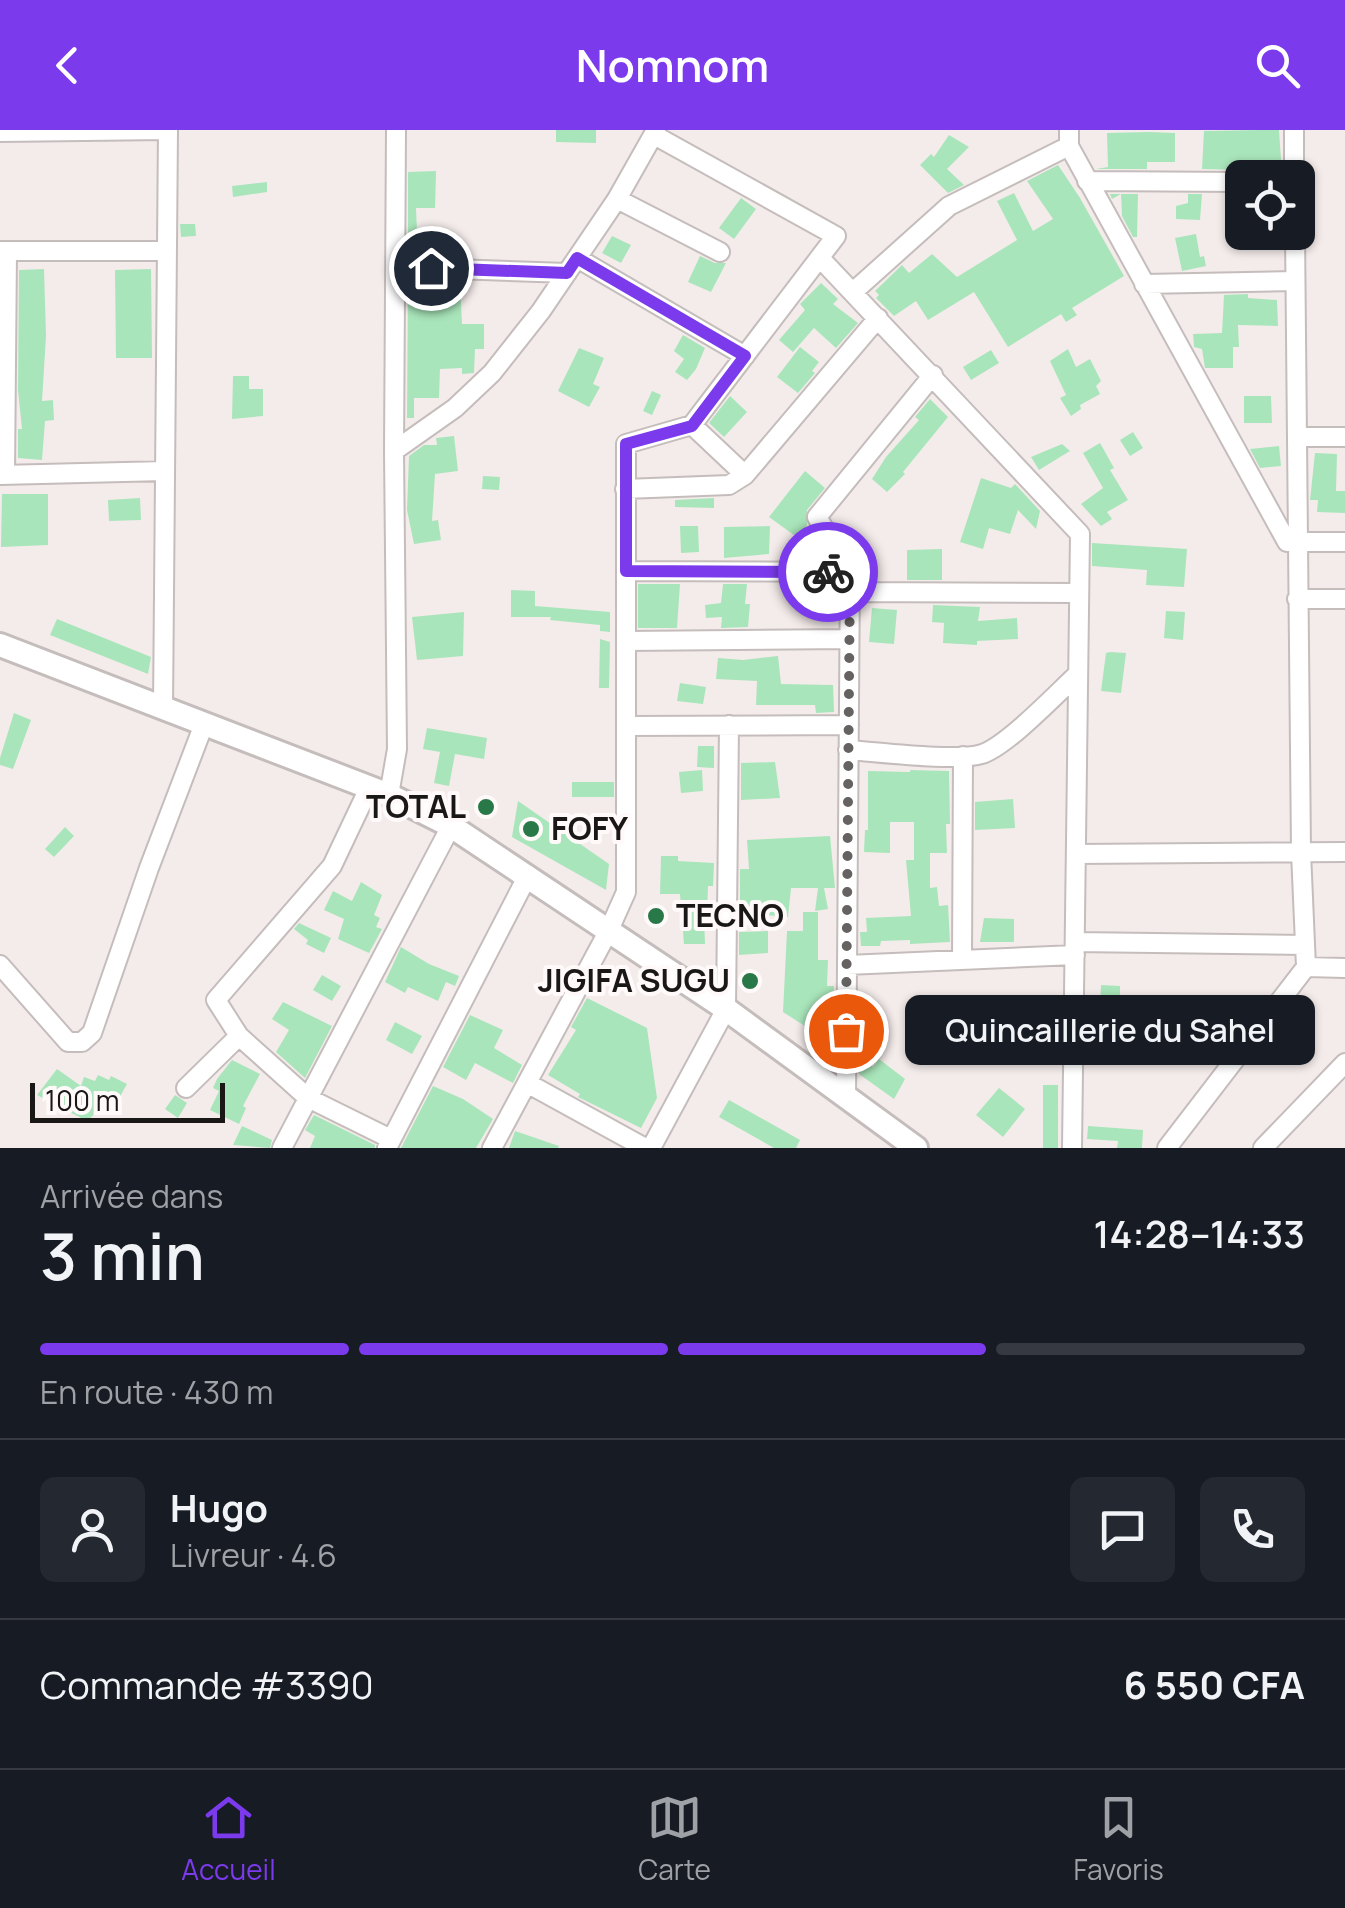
<!DOCTYPE html>
<html lang="fr">
<head>
<meta charset="utf-8">
<style>
	:root { --surface:#171b24; --page:#242831; --text:#f1f3f6; --muted:#9ea1a6; --line:#363941; --accent:#7c3aed }
	body { margin:0; font-family:Manrope,sans-serif; background:var(--page); color:var(--text); height:100vh; display:flex; flex-direction:column; font-size:38px; white-space:nowrap }
	* { box-sizing:border-box; margin:0 }
	p { font-size:32px; color:var(--muted) }
	.icon { flex:none; width:55px; height:55px; fill:none; stroke:currentColor; stroke-width:2; stroke-linecap:round; stroke-linejoin:round }
	.map { position:relative; height:1018px; overflow:hidden }
	.side { display:flex; flex-direction:column; background:var(--surface); flex:1 }
	.side>* { flex:none }
	.tools { position:absolute; left:1225px; top:30px; display:grid; gap:20px }
	.tools a { display:grid; place-items:center; width:90px; height:90px; border-radius:15px; background:var(--surface); box-shadow:0 2px 8px #0004; font-size:50px }
	.scale { position:absolute; left:30px; bottom:25px; width:195px; box-sizing:border-box; padding-left:10px; border:5px solid #1a1717; border-top:0; font-size:28px; line-height:35px; white-space:nowrap; color:#1a1717; -webkit-text-stroke:8px #fffaf9; paint-order:stroke }
	.pin { position:absolute; display:grid; place-items:center; width:85px; height:85px; color:#fff; margin:-42px; border:5px solid #fff; border-radius:50%; box-shadow:0 2px 10px #0007 }
	.courier { position:absolute; display:grid; place-items:center; width:100px; height:100px; margin:-50px; border:8px solid #7c3aed; border-radius:50%; background:#fff; color:#222; box-shadow:0 2px 12px #0007 }
	.bubble { position:absolute; height:70px; border-radius:15px; background:var(--surface); box-shadow:0 2px 8px #0004; font-size:32px; font-weight:600; line-height:70px; text-align:center }
	.headline em { font-style:normal; font-weight:600 }
	.headline div { display:flex; flex-direction:column-reverse }
	.headline { display:flex; align-items:center; justify-content:space-between; height:170px; padding:0 40px }
	h1 { font-size:65px; font-weight:600; line-height:75px }
	.bar { display:grid; grid-template-columns:repeat(4,1fr); gap:15px 10px; align-content:center; height:120px; padding:0 40px }
	.bar i { height:12px; border-radius:8px; background:var(--line) }
	.bar .active { background:var(--accent) }
	.bar p { grid-column:span 4 }
	.line { display:flex; align-items:center; gap:25px; padding:0 40px; border-top:2px solid var(--line) }
	.line div { flex:1 }
	.round { display:grid; place-items:center; flex:none; width:105px; height:105px; border-radius:15px; background:var(--page) }
	header { display:flex; justify-content:space-between; align-items:center; height:130px; padding:0 40px; background:var(--accent); color:#fff; font-size:45px; font-weight:600 }
	.tab-bar { display:flex; justify-content:space-around; align-items:center; height:140px; border-top:2px solid var(--line); background:var(--surface); font-size:28px; color:var(--muted) }
	.tab-bar a { display:grid; justify-items:center; gap:5px }
	.tab-bar .active { color:var(--accent) }
	.map>svg:first-child { display:block }
</style>
</head>
<body>
<header><svg class="icon" aria-label="back" viewBox="0 0 24 24"><path d="M15 5l-7 7 7 7"/></svg>Nomnom<svg class="icon" aria-label="search" viewBox="0 0 24 24"><circle cx="10" cy="10" r="6"/><path d="M15 15l6 6"/></svg></header>
<div class="map">
<svg width="1345" height="1018" viewBox="0 0 1345 1018">
	<rect width="100%" height="100%" fill="#f4eceb"/>
	<!-- building -->
	<path fill="#a9e5ba" d="M556 0H596V13L556 12Z
		M1259 0H1279L1282 45H1252L1242 40 1202 39 1204 1Z
		M1150 2 1175 3V32H1147V39H1096L1108 37 1107 3Z
		M949 5 969 17 947 39 964 55 948 63 920 35 931 24 934 27Z
		M1058 35 1080 68 1124 146 1072 178 1077 185 1066 192 1061 184 1008 217 974 162 928 190 916 171 894 186 876 168 879 165 875 161 902 135 909 143 932 124 957 147 1017 110 997 71 1014 63 1033 101 1053 89 1027 51Z
		M436 41 435 78H416L418 125H408V42Z
		M267 52V62L233 67 232 56Z
		M1110 64H1138L1137 107H1133L1122 86 1121 64 1112 69Z
		M1188 64H1202L1200 90 1176 89V76L1188 73Z
		M741 68 756 79 734 109 719 98Z
		M180 94H195L196 106 181 107Z
		M1196 104 1200 127 1204 126 1206 136 1182 141 1175 108Z
		M612 106 631 115 621 133 602 123Z
		M700 126 715 133H726L711 162 688 152Z
		M44 139 46 206 42 271 53 270 54 290 45 291 42 330 18 328V299H22L18 260 19 140Z
		M151 139 152 228H116L115 140Z
		M408 150 460 152 462 194H484V219H475L474 243 462 244V238L440 239 439 268H414V288H407Z
		M821 153 838 169 833 174 858 193 836 218 814 198 793 222 779 210 805 180 800 174Z
		M1248 164V168L1277 170 1278 196 1238 195 1239 217H1233V238H1205L1202 219 1194 217 1193 204 1222 203 1224 165Z
		M683 205 705 218 696 239 687 250 675 242 684 229 674 221Z
		M800 217 819 232 812 241 815 243 798 263 777 247Z
		M579 218 604 228 593 254 600 257 589 277 558 261Z
		M1068 219 1076 237 1090 229 1101 251 1096 256 1100 264 1080 275 1081 279 1071 286 1060 268 1066 265 1050 231Z
		M991 220 999 233 971 250 963 237Z
		M233 246H249V259H263V286L232 289Z
		M652 261 661 265 652 285 643 281Z
		M730 266 747 282 724 307 709 293Z
		M1244 266H1271L1272 293H1244Z
		M930 269 948 287 903 342 905 344 887 362 872 349 886 327 919 290 915 287Z
		M1133 302 1143 318 1130 326 1120 310Z
		M454 306 458 341 435 344 432 391 438 390 441 410 414 414 407 380 409 326 424 315H437L436 308Z
		M1100 313 1114 338 1110 340 1128 370 1107 382 1112 389 1101 396 1081 374 1103 358 1083 323Z
		M1062 314 1070 321 1039 340 1031 327Z
		M1279 316 1281 336 1260 338 1250 319Z
		M1315 323 1337 324 1336 361H1345V383L1317 382 1318 370H1310Z
		M805 341 825 358 807 380V395L798 408 769 387Z
		M483 346 500 347 499 360 482 359Z
		M981 348 1011 358 1015 354 1040 381 1036 399 1018 380 1010 404 989 398 983 419 960 412Z
		M2 364H48V415L1 417Z
		M140 368 141 390 109 391 108 370Z
		M714 368V378L675 377V370Z
		M680 396H698L699 422 681 423Z
		M770 396 769 424 724 428V397Z
		M1092 413 1187 419 1184 457 1146 455 1147 440 1092 436Z
		M942 419V450H907V420Z
		M638 454H680L677 498H638Z
		M723 454H747L745 474H750L748 497 721 498 722 487 706 488 705 475 721 473Z
		M511 460 535 461V476L610 482V502L600 501V495L550 490 551 487H511Z
		M933 475 980 477 978 491 1017 488 1018 509 977 511V515L943 513 944 493 932 492Z
		M872 478 897 480 894 514 869 512Z
		M1166 481 1185 482 1183 510 1164 508Z
		M464 482 463 526 417 530 412 487Z
		M57 489 151 527 148 544 50 505Z
		M600 509 610 512 609 558H599Z
		M1110 522 1126 523 1121 563 1101 561 1106 523Z
		M778 526 781 554 833 555 834 582 816 583 815 575H756L757 551 716 549 718 528 743 530Z
		M680 553 706 557 703 574 677 571Z
		M14 583 31 590 13 639 0 635V628Z
		M427 598 487 608 484 629 455 624 449 656 434 653 440 622 423 619Z
		M698 616H714V638L697 637Z
		M775 632 780 668 741 670V633Z
		M702 640 703 661 681 663 679 642Z
		M910 640 949 641 950 694H946L947 723H930V758L937 757 939 776 948 775 950 812 910 814V810L881 811 880 816H861L860 802H867L866 788 911 786 906 730H914V692H890V723L864 722 865 700H868V641L910 642Z
		M572 652H614V667H572Z
		M1013 669 1015 698 975 700V672Z
		M518 671 609 734 606 760 512 707Z
		M65 697 74 706 54 727 45 719Z
		M830 706 835 758H824L828 779 815 781 818 758H791L788 787 740 783V739H749L747 710Z
		M661 726H678V731L714 733 713 756H708L707 787H704L705 814H684L680 764H660Z
		M361 752 382 765 374 785 380 788 376 797 382 799 369 823 338 809 344 789 324 780 333 761 352 771Z
		M803 782H818V830H828L827 856H834L833 914 783 882 787 801H803Z
		M984 788 1014 789V812H980Z
		M299 793 331 808 324 823 306 814 308 810 294 799Z
		M768 801V823L739 825V802Z
		M401 817 429 834 459 846 455 856 446 852 438 871 408 857 405 863 385 852Z
		M322 845 341 856 332 871 313 860Z
		M1101 855 1120 856V879L1100 878Z
		M587 868 647 898 657 968 641 998 578 967 580 964 548 945 576 900 571 897Z
		M1018 869 1042 870V881L1051 882V888L1060 889 1061 922 1043 924 1035 923 1036 917H1018Z
		M283 872 332 896 305 948 276 922 289 900 272 889Z
		M470 885 503 900 494 918 522 935 513 953 475 933 466 950 443 937Z
		M395 892 422 906 412 924 386 910Z
		M1128 907H1140L1139 933H1127V929L1095 928 1096 908Z
		M859 926 873 937 879 929 905 949 894 969 859 944Z
		M232 930 260 944 243 976 246 978 239 994 210 980 219 961 213 958 217 949Z
		M57 939 81 956 84 947 95 951 98 945 109 950 111 946 127 954 117 972 113 969 107 983 99 980 87 991 37 965Z
		M1043 955H1058V1018H1043Z
		M433 956 463 969 493 989 476 1018H401Z
		M999 958 1025 979 1003 1007 976 985Z
		M175 965 187 973 178 988 165 979Z
		M729 970 800 1010 796 1018H774L719 987Z
		M314 985 375 1015V1018H310L315 1006 305 1000Z
		M242 996 272 1010 270 1018 233 1015Z
		M1088 996 1143 1000 1142 1018H1117L1118 1011 1087 1009Z
		M515 1001 559 1016 558 1018H509Z"/>
	<g fill="none" stroke-linecap="round" stroke-linejoin="round">
		<defs>
			<path id="minor" d="M1069 0V16L1287 412H1345
				M1294 0V48
				M0 2 167 0
				M654 5 836 106 692 295
				M1087 51 1242 52
				M617 69 720 122
				M0 121H167
				M577 128 745 226
				M820 128 1080 404 1072 1018
				M397 137 567 143
				M1144 154 1295 151
				M853 162 949 76 1069 16
				M1297 307H1345
				M394 321 396 0
				M0 345 165 341
				M5 345 7 121
				M625 359 729 355 745 345 878 188
				M626 441 850 442
				M850 462 1079 463
				M1297 469H1345
				M626 511 849 509
				M163 579 168 0
				M626 596 849 595
				M848 620C879 622 956 632 982 624 1007 616 1056 564 1078 544
				M369 658 332 736 216 870 239 906 308 968 391 1009
				M389 665 397 619 394 321 455 278 492 243 541 181 617 69 656 0
				M1076 724 1345 722
				M1075 812 1305 815
				M962 830 963 626
				M0 835 68 912H82L92 903 149 738 204 594
				M847 835 1075 825
				M1306 837 1345 838
				M1074 895 1262 894
				M527 953 645 1018
				M186 958 239 906
				M846 967 850 442 817 387 933 245
				M282 1018 451 696
				M387 1018 528 745
				M492 1018 609 800 626 762V314L692 295 745 345
				M651 1018 726 879 729 595
				M1167 1018 1306 837 1301 722 1295 102
				M1263 1018 1345 933"/>
			<path id="major" d="M0 515 389 665 451 696 726 879 916 1018"/>
		</defs>
		<!-- minor casing -->
		<use href="#minor" stroke="#c5bdbc" stroke-width="22"/>
		<!-- major casing -->
		<use href="#major" stroke="#c5bdbc" stroke-width="28"/>
		<!-- minor -->
		<use href="#minor" stroke="#fff" stroke-width="18"/>
		<!-- major -->
		<use href="#major" stroke="#fff" stroke-width="22"/>
	</g>
	<g fill="none" stroke-linecap="round" stroke-linejoin="round">
		<!-- done -->
		<path stroke="#666261" stroke-width="10" stroke-dasharray="0 18" d="M828 442H850L846 901"/>
		<!-- route -->
		<path stroke="#7c3aed" stroke-width="12" d="M431 138 567 143 577 128 745 226 692 296 626 314V441L828 442"/>
	</g>
	<!-- markers -->
	<g fill="#297847" stroke="#fffaf9" stroke-width="4">
		<circle cx="486" cy="677" r="10"/>
		<circle cx="531" cy="699" r="10"/>
		<circle cx="656" cy="786" r="10"/>
		<circle cx="750" cy="851" r="10"/>
	</g>
	<g text-anchor="middle" stroke-width="8" stroke-linejoin="round" paint-order="stroke">
		<!-- poi labels -->
		<g font-size="32" font-weight="bold" fill="#1a1717" stroke="#fffaf9" text-anchor="end">
			<text x="466" y="688">TOTAL</text>
			<text x="551" y="710" text-anchor="start">FOFY</text>
			<text x="676" y="797" text-anchor="start">TECNO</text>
			<text x="730" y="862">JIGIFA SUGU</text>
		</g>
	</g>
</svg>
<div class="tools">
<a><svg class="icon" aria-label="locate" viewBox="0 0 24 24"><circle cx="12" cy="12" r="6"/><path d="M12 2v4M12 18v4M2 12h4M18 12h4"/></svg></a>
</div>
<div class="scale">100 m</div>
<div class="pin" style="left:846px;top:901px;background:#ea580c"><svg class="icon" aria-label="bag" viewBox="0 0 24 24"><path d="M5 8h14l-1 12H6zM9 8a3 3 0 0 1 6 0"/></svg></div>
<div class="pin" style="left:431px;top:138px;background:#1f2937"><svg class="icon" aria-label="home" viewBox="0 0 24 24"><path d="M3 11l9-7 9 7M6 9v11h12V9"/></svg></div>
<div class="courier" style="left:828px;top:442px"><svg class="icon" aria-label="bike" viewBox="0 0 24 24"><circle cx="6" cy="16" r="4"/><circle cx="18" cy="16" r="4"/><path d="M6 16l4-8h5l3 8M10 8l3 8H6M13 5h3"/></svg></div>
<div class="bubble" style="left:905px;top:865px;width:410px">Quincaillerie du Sahel</div>
</div>
<section class="side">
<div class="headline"><div><h1>3 min</h1><p>Arrivée dans</p></div><em>14:28–14:33</em></div>
<div class="bar"><i class="active"></i><i class="active"></i><i class="active"></i><i></i><p>En route · 430 m</p></div>
<div class="line" style="height:180px"><a class="round"><svg class="icon" aria-label="person" viewBox="0 0 24 24"><circle cx="12" cy="8" r="4"/><path d="M4 21q1-7 8-7t8 7"/></svg></a><div><b>Hugo</b><p>Livreur · 4.6</p></div><a class="round"><svg class="icon" aria-label="chat" viewBox="0 0 24 24"><path d="M4 5h16v11H9l-5 4z"/></svg></a><a class="round"><svg class="icon" aria-label="phone" viewBox="0 0 24 24"><path d="M5 4h4l2 5-3 2q2 4 5 5l2-3 5 2v4C11 20 4 13 5 4z"/></svg></a></div>
<div class="line" style="height:130px"><div>Commande #3390</div><b>6 550 CFA</b></div>
</section>
<nav class="tab-bar">
<a class="active"><svg class="icon" aria-label="home" viewBox="0 0 24 24"><path d="M3 11l9-7 9 7M6 9v11h12V9"/></svg>Accueil</a>
<a><svg class="icon" aria-label="map" viewBox="0 0 24 24"><path d="M3 6l6-2 6 2 6-2v14l-6 2-6-2-6 2zM9 4v14M15 6v14"/></svg>Carte</a>
<a><svg class="icon" aria-label="saved" viewBox="0 0 24 24"><path d="M7 4h10v16l-5-4-5 4z"/></svg>Favoris</a>
</nav>
</body>
</html>
